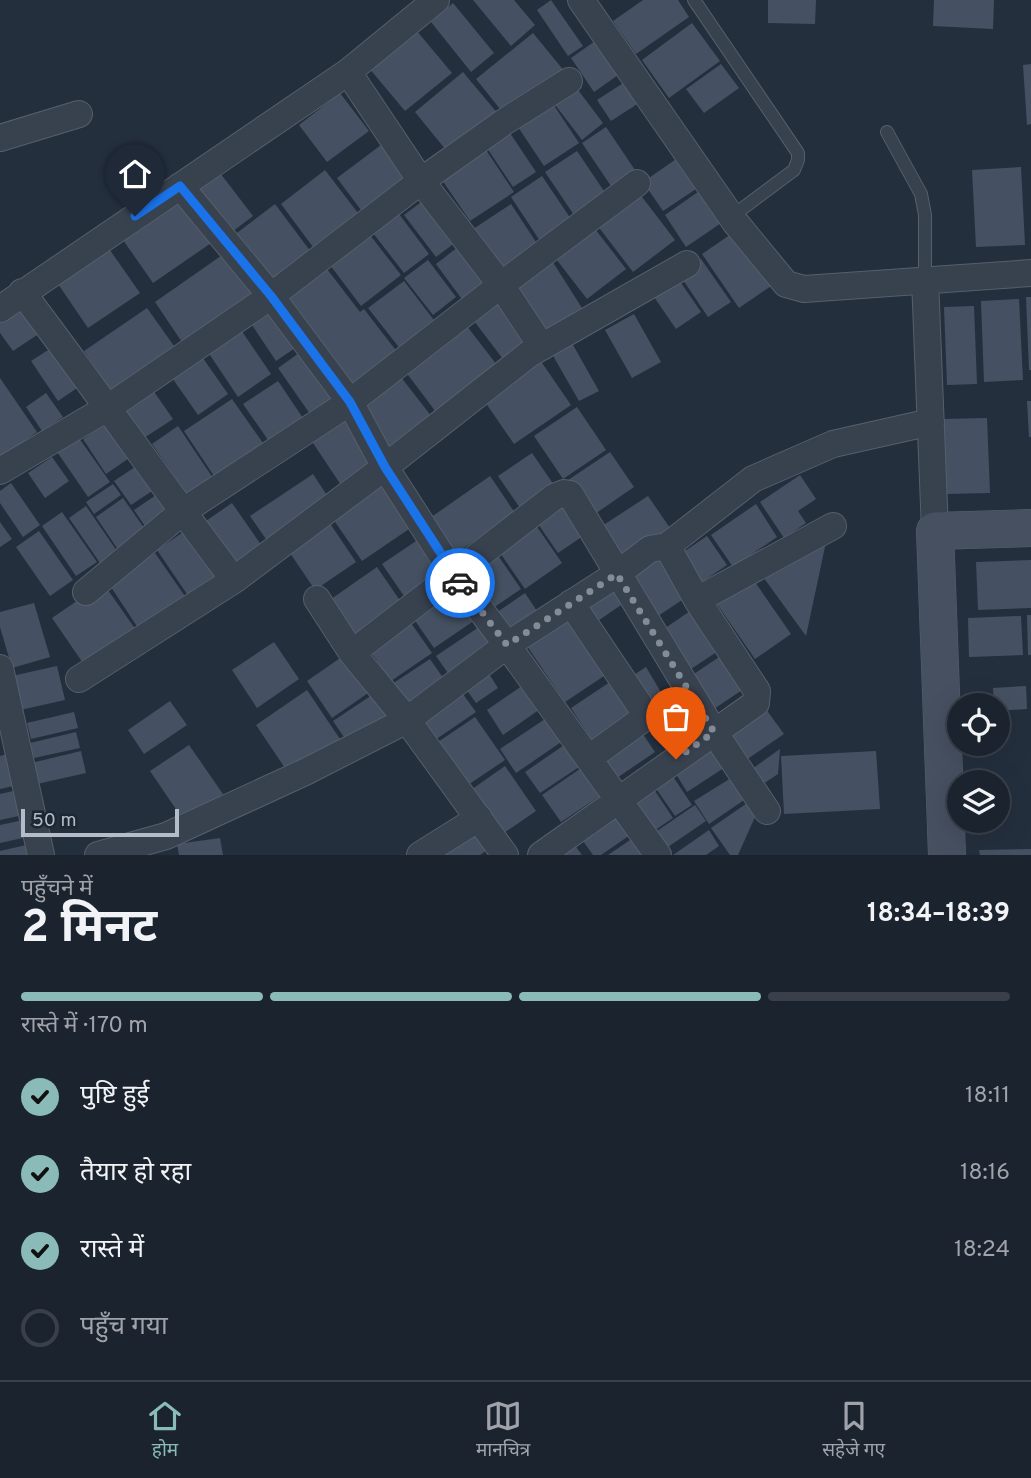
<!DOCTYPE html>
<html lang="hi">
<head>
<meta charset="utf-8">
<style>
	:root { --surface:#1b232e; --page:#282f3a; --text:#f1f3f6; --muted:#a0a4aa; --line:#39404a; --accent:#8bbbb9 }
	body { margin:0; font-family:Overpass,"Noto Sans Devanagari",sans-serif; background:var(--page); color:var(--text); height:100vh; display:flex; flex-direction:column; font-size:26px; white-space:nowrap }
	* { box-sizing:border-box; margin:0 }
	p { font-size:23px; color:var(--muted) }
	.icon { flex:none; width:38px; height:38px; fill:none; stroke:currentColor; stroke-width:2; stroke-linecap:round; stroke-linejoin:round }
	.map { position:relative; height:855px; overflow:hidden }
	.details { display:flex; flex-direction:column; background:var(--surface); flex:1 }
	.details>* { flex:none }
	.controls { position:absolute; left:947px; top:693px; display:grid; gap:14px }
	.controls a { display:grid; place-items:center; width:63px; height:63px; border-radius:50%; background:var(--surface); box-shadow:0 7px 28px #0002,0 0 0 2px var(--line); font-size:35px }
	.scale { position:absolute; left:21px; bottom:18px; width:158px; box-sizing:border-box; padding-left:7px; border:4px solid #b4bcc9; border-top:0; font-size:19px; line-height:24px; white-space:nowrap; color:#b4bcc9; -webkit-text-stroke:5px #1d2633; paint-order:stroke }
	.pin { position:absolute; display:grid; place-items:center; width:60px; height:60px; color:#fff; margin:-72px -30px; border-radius:50% 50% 50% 0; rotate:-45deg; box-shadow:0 0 7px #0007 }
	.pin .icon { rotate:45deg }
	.courier { position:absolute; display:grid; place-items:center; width:70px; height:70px; margin:-35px; border:5px solid #1a73e8; border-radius:50%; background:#fff; color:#222; box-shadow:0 2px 9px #0007 }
	.headline em { font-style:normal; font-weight:700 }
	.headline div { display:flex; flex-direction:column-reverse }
	.headline { display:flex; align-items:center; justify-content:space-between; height:119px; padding:0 21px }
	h1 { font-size:46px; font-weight:700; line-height:52px }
	.bar { display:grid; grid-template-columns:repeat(4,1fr); gap:10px 7px; align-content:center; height:84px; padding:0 21px }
	.bar i { height:9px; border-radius:5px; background:var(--line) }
	.bar .on { background:var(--accent) }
	.bar p { grid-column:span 4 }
	ol { padding:0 21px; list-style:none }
	li { display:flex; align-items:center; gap:21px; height:77px }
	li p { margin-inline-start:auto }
	li .icon { padding:7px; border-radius:50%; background:var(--accent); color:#111; stroke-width:4 }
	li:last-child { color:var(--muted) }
	li i { width:38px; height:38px; border:4px solid var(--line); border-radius:50% }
	.dock { display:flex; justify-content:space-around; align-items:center; height:98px; border-top:2px solid var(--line); background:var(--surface); font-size:19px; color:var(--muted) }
	.dock a { display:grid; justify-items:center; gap:4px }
	.dock .on { color:var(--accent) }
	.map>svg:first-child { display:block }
</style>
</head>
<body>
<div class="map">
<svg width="1031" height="855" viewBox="0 0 1031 855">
	<rect width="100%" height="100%" fill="#242f3e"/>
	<!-- building -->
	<path fill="#455162" d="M473 0H514L535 25 511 46Z
		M551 0 583 46 568 56 537 10Z
		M643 0H678L689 17 636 54 613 21Z
		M768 0H816L815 24 768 23Z
		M934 0H994L993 29 933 26Z
		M453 3 494 53 471 72 431 22Z
		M692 23 720 61 669 98 642 60Z
		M416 30 452 73 405 111 369 68Z
		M533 33 565 72 508 119 476 79Z
		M598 39 621 73 594 92 571 58Z
		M721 64 739 88 704 113 686 89Z
		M1031 64V124L1027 125 1023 65Z
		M463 72 499 115 450 155 415 112Z
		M628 80 642 101 611 121 597 100Z
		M575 86 603 123 582 140 553 102Z
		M340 93 369 131 327 162 299 125Z
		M553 104 579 143 544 166 518 127Z
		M504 124 536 172 513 187 481 139Z
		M606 127 637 173 613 189 582 143Z
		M385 142 411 177 364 214 337 178Z
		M484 147 514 192 470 221 440 177Z
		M577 151 608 197 576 218 545 172Z
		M682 155 702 185 663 211 643 182Z
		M1021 167 1025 245 976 247 972 170Z
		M217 169 253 216 228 235 192 188Z
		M325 170 358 213 313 247 281 204Z
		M542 176 573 222 542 244 511 197Z
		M705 187 727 219 686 247 665 215Z
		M185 193 217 239 153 283 121 237Z
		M639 193 675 240 633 272 597 225Z
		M428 197 460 239 436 257 404 215Z
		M275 204 311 252 265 286 229 239Z
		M511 204 540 248 500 275 470 231Z
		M399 214 429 254 404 273 373 233Z
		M592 225 626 269 587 299 553 255Z
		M737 230 774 284 739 308 702 254Z
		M370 235 401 275 361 306 330 265Z
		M105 243 140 293 88 328 54 278Z
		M458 247 486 284 464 302 436 264Z
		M228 251 258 294 184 345 155 302Z
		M549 256 587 316 542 340 509 293Z
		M701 259 731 302 708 317 679 274Z
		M428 260 456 297 433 315 404 278Z
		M327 269 360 312 364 309 401 357 358 390 286 300Z
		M675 274 701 312 676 329 650 291Z
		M404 281 440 328 405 355 368 308Z
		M498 297 533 343 506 363 471 317Z
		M1026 297H1031V370H1029Z
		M1019 299 1023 380 984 382 981 301Z
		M24 304 43 331 13 351 0 333V321Z
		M974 306 977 384 947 385 944 307Z
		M147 308 179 353 115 397 84 351Z
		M277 308 301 344 276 361 252 325Z
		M634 314 661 362 632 378 605 330Z
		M463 321 500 369 439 416 402 367Z
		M237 324 271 374 238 397 204 346Z
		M568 336 599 391 579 401 548 347Z
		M56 345 83 384 58 401 31 361Z
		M306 348 338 395 310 414 278 368Z
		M198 351 228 394 198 415 168 372Z
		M538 357 571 405 514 444 481 396Z
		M397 372 432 417 390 449 355 403Z
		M0 378 37 432 0 458Z
		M278 381 307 424 273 447 243 404Z
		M150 386 173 419 144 438 122 406Z
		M46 393 63 417 42 431 26 407Z
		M232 399 265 446 216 479 184 431Z
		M1027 401H1031V437H1029Z
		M577 407 606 450 563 479 534 436Z
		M346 412 381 462 343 488 309 437Z
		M987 418 990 493 945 494 942 419Z
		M112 420 135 454 106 474 83 439Z
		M178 426 217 484 192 502 152 444Z
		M74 431 110 482 88 497 53 446Z
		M610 452 634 487 592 516 568 480Z
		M532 453 556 488 522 511 498 476Z
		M52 457 69 481 45 498 28 473Z
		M141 463 158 487 131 505 114 481Z
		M313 474 330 500 268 542 250 516Z
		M800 475 816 499 798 511 806 523 784 538 760 502Z
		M490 476 515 513 452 556 427 520Z
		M381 482 412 527 362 561 331 516Z
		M11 483 40 525 23 537 0 503V491Z
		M113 484 121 495 94 514 86 502Z
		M162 491 177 513 149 532 134 510Z
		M648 496 670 528 625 559 602 526Z
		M123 498 147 532 119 551 96 517Z
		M564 502 586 534 558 553 536 521Z
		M232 503 266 552 237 572 203 523Z
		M756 504 777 537 733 567 711 535Z
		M86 506 117 551 100 563 69 518Z
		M62 512 97 562 76 576 42 526Z
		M533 521 562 563 525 589 496 547Z
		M0 522 12 539 0 547Z
		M329 522 356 562 315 590 288 550Z
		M192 526 228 579 193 603 157 550Z
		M829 528 806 636 758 570Z
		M39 531 73 580 50 596 16 547Z
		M707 536 727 565 699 584 679 555Z
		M422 537 444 569 404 596 382 564Z
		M155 553 189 602 142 634 109 584Z
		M497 554 521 589 490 610 466 575Z
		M665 556 691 594 652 620 625 582Z
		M1031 560V608L978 610 976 562Z
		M377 567 401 602 348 639 324 604Z
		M748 572 791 634 755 659 712 597Z
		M103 583 136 630 85 666 52 618Z
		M458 583 481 616 434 648 411 615Z
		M611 584 624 603 589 627 576 608Z
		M525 593 537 611 508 631 496 613Z
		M34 603 50 657 12 668 0 627V612Z
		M696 607 724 647 685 673 658 633Z
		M567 608 610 672 565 702 527 646Z
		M1027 615H1031V655H1028Z
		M1021 616 1023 655 969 657 968 618Z
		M411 623 432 653 391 681 370 651Z
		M485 623 498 643 450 676 436 656Z
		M274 642 299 679 257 708 232 670Z
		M728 651 751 684 708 713 685 680Z
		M346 654 371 691 332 718 307 681Z
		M430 659 450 688 412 714 392 684Z
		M57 666 65 700 11 712 3 678Z
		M484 666 498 688 476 703 461 682Z
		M646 667 662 694 644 705 626 680Z
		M616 678 642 715 596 746 571 708Z
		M529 681 546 705 503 735 487 710Z
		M457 686 476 712 432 742 413 716Z
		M678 686 704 724 674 745 648 706Z
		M1026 686 1027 709 998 711V705H994L993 688Z
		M307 690 340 739 289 774 256 725Z
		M372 695 389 720 350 746 333 721Z
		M170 701 187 725 144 754 128 730Z
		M760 701 784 734 746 760 724 726Z
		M74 712 78 728 31 739 27 723Z
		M551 715 567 738 516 773 500 749Z
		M475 717 505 760 465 787 435 744Z
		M638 727 655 752 611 782 594 757Z
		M76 732 80 748 34 758 30 743Z
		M713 738 730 764 687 792 671 766Z
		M570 741 585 763 540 793 525 772Z
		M189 745 223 794 184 821 150 771Z
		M780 749 778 774 763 784 752 769Z
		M81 751 86 773 28 786 23 765Z
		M876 751 880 809 784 814 781 756Z
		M11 753 18 785 0 789V756Z
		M587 764 606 792 561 822 542 795Z
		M505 766 536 811 498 837 468 792Z
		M672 775 692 805 675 816 655 787Z
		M736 775 750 796 709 824 694 801Z
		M653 788 673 818 651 833 631 803Z
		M22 789 28 814 0 820V794Z
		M753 799 759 808 738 855H730L711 828Z
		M695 805 706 821 662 851 651 835Z
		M619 806 636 831 601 855H593L578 834Z
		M28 819 32 836 0 843V825Z
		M474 824 490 848 480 855H426Z
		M709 830 719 846 706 855H673Z
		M639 834 653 855H608Z
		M220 838 223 855H179L177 844Z
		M571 840 582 855H549Z
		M35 843 38 855H0V851Z
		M1031 849V855H980L979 850Z"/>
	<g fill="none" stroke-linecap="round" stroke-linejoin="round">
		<defs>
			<path id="lane" d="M694 0 798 153V160L794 170 731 217
				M887 132 921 194 925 215V279"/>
			<path id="street" d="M581 0 735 222 786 284 804 289 1031 273
				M348 72 421 181 501 285 542 347
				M0 138 79 114
				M180 186 271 296 350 402 385 467 453 573 507 645 658 855
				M925 279 935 531
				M22 292C94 387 162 485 234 580
				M0 309 348 72 436 0
				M0 471 109 407 271 296 421 181 504 122 569 81
				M86 592 182 512 350 402 501 285 637 183
				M317 599 352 653 407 720 505 855
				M697 600 833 526
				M571 603 647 716 589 758
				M352 653 554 497 564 493 570 494 714 732 767 811
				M0 668 41 855
				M79 679 234 580 385 467 529 354 687 264
				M98 855 166 836 305 772 407 720 507 645 617 574 650 549 667 546 753 479 833 444 931 422
				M420 855 479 818
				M541 855 756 703 757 691 697 600 667 546"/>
			<path id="secondary" d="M947 855 935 531 1031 528"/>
		</defs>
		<!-- lane casing -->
		<use href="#lane" stroke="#565f6c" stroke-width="14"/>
		<!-- street casing -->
		<use href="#street" stroke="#565f6c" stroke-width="28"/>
		<!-- secondary casing -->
		<use href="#secondary" stroke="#565f6c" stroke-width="38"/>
		<!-- lane -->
		<use href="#lane" stroke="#38414e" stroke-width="12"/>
		<!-- street -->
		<use href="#street" stroke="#38414e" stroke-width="26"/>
		<!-- secondary -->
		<use href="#secondary" stroke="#465061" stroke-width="37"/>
	</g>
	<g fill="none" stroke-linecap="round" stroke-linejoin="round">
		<!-- done -->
		<path stroke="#828b98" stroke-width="7" stroke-dasharray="0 12.6" d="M460 583 507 645 617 574 714 732 676 759"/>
		<!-- route -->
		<path stroke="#1a73e8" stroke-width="9" d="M135 216 180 186 271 296 350 402 385 467 460 583"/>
	</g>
</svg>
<div class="controls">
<a><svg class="icon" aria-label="locate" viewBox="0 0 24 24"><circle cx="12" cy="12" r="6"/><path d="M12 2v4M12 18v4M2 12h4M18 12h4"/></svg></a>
<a><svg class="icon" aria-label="layers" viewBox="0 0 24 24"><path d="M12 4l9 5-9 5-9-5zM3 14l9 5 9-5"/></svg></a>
</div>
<div class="scale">50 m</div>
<div class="pin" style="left:676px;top:759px;background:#ea580c"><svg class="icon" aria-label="bag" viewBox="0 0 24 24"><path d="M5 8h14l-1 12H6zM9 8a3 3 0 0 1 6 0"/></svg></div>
<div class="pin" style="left:135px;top:216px;background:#1f2937"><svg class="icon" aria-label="home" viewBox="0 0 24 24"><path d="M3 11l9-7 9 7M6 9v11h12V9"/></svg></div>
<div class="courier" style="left:460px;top:583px"><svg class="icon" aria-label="car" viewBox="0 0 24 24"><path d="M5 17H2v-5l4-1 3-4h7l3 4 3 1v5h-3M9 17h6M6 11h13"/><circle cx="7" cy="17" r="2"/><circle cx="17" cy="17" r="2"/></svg></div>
</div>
<section class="details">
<div class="headline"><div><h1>2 मिनट</h1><p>पहुँचने में</p></div><em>18:34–18:39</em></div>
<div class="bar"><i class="on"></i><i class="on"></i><i class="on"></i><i></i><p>रास्ते में · 170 m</p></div>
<ol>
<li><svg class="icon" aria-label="check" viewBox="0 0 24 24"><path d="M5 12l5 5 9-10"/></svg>पुष्टि हुई<p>18:11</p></li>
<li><svg class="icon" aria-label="check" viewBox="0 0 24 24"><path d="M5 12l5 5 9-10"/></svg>तैयार हो रहा<p>18:16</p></li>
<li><svg class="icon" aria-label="check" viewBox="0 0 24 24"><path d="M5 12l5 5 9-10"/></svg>रास्ते में<p>18:24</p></li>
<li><i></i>पहुँच गया</li>
</ol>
</section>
<nav class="dock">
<a class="on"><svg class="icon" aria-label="home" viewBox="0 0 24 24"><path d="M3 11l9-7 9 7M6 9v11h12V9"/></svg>होम</a>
<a><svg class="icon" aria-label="map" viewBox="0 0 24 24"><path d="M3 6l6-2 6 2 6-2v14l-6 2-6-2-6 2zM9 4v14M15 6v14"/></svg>मानचित्र</a>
<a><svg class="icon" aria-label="saved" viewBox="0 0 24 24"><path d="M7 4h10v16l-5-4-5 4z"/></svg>सहेजे गए</a>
</nav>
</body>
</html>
